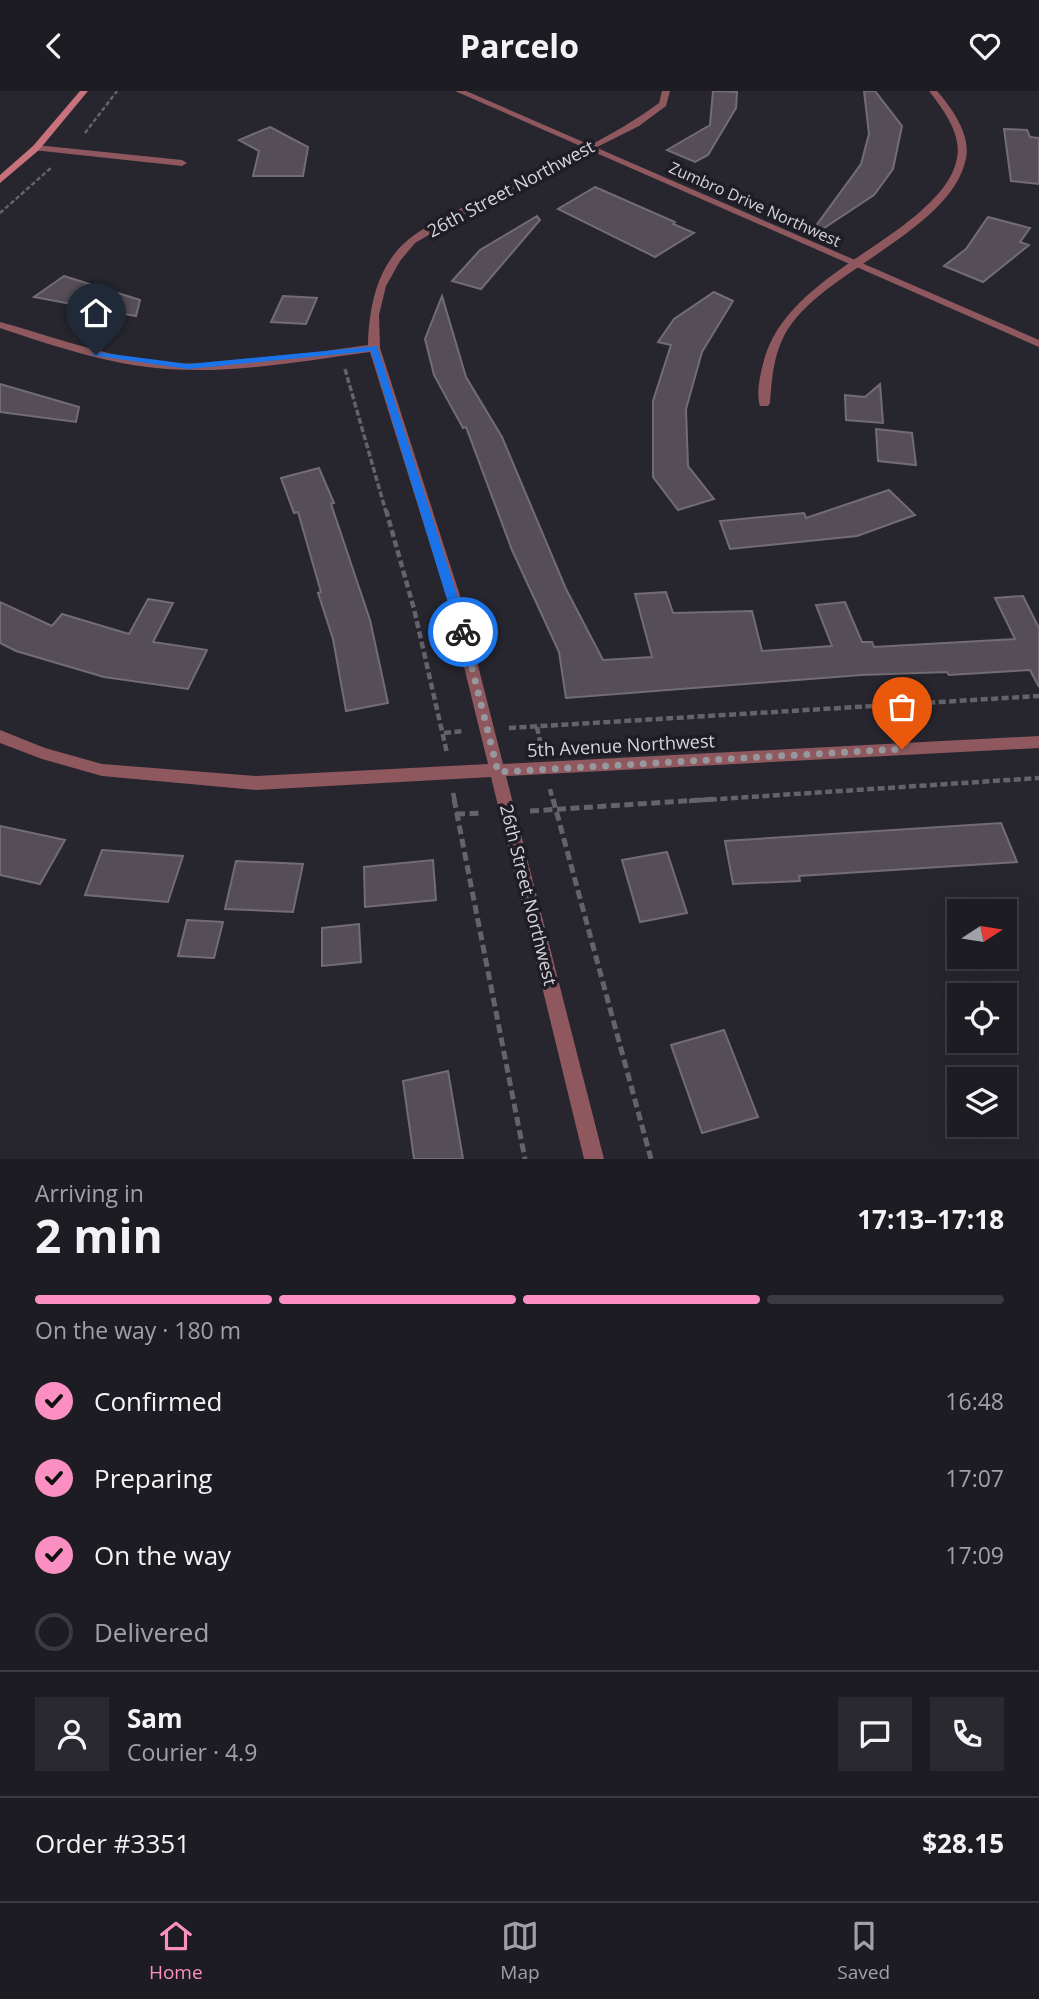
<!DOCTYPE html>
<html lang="en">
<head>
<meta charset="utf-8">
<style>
	:root { --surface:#1d1c23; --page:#2a2930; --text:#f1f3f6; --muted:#a0a1a6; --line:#3b3a41; --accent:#fc8fc2 }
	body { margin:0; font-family:"Open Sans",sans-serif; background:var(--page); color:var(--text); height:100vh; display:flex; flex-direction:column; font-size:26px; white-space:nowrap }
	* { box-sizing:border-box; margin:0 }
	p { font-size:23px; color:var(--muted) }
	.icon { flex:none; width:38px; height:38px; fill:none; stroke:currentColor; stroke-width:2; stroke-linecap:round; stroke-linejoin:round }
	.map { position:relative; height:1068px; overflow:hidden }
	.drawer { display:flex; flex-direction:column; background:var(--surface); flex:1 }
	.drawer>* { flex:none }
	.needle { width:46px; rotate:78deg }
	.buttons { position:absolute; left:947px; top:808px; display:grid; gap:14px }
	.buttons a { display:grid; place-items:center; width:70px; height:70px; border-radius:0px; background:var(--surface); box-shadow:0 7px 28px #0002,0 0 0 2px var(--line); font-size:35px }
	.pin { position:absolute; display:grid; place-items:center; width:60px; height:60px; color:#fff; margin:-72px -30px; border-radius:50% 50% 50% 0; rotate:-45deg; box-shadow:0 0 7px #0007 }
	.pin .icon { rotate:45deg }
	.courier { position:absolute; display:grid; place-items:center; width:70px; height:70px; margin:-35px; border:5px solid #1a73e8; border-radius:50%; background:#fff; color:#222; box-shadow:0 2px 9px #0007 }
	.head em { font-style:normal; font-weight:700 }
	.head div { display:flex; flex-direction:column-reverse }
	.head { display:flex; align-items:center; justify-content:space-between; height:119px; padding:0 35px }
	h1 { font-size:46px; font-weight:700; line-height:52px }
	.bar { display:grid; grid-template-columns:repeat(4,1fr); gap:10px 7px; align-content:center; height:84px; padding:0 35px }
	.bar i { height:9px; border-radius:5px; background:var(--line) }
	.bar .current { background:var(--accent) }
	.bar p { grid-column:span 4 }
	.line { display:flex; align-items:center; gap:18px; padding:0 35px; border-top:2px solid var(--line) }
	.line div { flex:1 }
	.round { display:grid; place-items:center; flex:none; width:74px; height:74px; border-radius:0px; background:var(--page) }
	ol { padding:0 35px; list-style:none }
	li { display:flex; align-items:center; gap:21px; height:77px }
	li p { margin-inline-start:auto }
	li .icon { padding:7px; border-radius:50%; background:var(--accent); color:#111; stroke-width:4 }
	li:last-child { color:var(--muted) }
	li i { width:38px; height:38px; border:4px solid var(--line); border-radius:50% }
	header { display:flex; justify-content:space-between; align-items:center; height:91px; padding:0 35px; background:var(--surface); font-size:32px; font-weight:700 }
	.tabs { display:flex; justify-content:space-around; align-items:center; height:98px; border-top:2px solid var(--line); background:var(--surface); font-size:19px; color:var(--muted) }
	.tabs a { display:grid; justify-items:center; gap:4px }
	.tabs .current { color:var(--accent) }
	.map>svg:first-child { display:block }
</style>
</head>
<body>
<header><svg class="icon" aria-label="back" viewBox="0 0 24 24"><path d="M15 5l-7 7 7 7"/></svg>Parcelo<svg class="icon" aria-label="heart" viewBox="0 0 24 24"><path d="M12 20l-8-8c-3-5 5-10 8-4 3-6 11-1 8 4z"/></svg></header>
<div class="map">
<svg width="1039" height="1068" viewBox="0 0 1039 1068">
	<rect width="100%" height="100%" fill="#27262f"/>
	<!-- building -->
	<path fill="#554e56" stroke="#736c75" stroke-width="2" d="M713 0 737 1 736 17 708 64 695 71 667 59 710 34Z
		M864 0H875L902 35 893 78 874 104 812 145 810 143 861 73 869 43Z
		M270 36 308 56 303 85H253L259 60 239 49Z
		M1004 38 1027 39 1030 46 1039 47V93L1011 90Z
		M595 96 675 131 673 133 694 142 655 166 558 118Z
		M537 125 540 129 481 198 452 190 480 159Z
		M988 126 1030 137 1020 151 1029 154 983 191 944 175 966 158Z
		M64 185 140 209 136 225 34 206Z
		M714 201 733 210 702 261 686 318 688 375 714 408 678 419 653 386V310L671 254 658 251 674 228Z
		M283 205 317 207 306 233 271 231Z
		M442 205 466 286 502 346 566 498 603 569 652 566 635 503 666 501 673 522 752 520 762 560 832 555 816 514 845 511 862 551H872L874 556 1015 548 995 507 1023 505 1039 537V596L1030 579 949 584 947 581 861 584 566 607 559 561 512 459 466 336 463 337 434 284 425 248Z
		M0 293 79 316 76 331 0 321Z
		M880 293 883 332 846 329 845 304 865 306Z
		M876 338 912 342 916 374 878 370Z
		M319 377 334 412 331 413 370 529 388 612 346 620 333 548 318 502 321 501 298 421 294 422 281 387Z
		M889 399 915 424 857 445 730 458 720 430 804 422 806 427Z
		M148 508 173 512 153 551 207 559 188 598 104 586 16 560 0 552V511L52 535 62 523 129 543Z
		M1001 732 1017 771 799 785 800 790 733 793 725 750Z
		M0 735 65 749 40 793 0 784Z
		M102 759 183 765 168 811 85 804Z
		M667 761 687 822 640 831 622 769Z
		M433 769 436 809 365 816 364 776Z
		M236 770 303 773 293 821 225 818Z
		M187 829 223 831 214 867 178 865Z
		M359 833 361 871 322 875V837Z
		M724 939 758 1026 702 1042 671 954Z
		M448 980 463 1068H414L403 990Z"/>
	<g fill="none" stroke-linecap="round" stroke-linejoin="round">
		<!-- path-far3 -->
		<path stroke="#63636b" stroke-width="2.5" stroke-dasharray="4.5 2.5" stroke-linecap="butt" d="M85 42 117 0
			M0 122 52 76"/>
		<!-- path-far2 -->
		<path stroke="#63636b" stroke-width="3.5" stroke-dasharray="6 2.5" stroke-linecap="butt" d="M345 278 386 421"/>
		<!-- path-far1 -->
		<path stroke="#63636b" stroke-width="4.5" stroke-dasharray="7 3.5" stroke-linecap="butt" d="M386 419 414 518 447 662
			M537 636 541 655
			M509 637 1039 605
			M444 642 465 640
			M550 698 553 710
			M453 702 455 710
			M689 710 1039 687"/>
		<!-- path -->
		<path stroke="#63636b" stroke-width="5" stroke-dasharray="9 4.5" stroke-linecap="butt" d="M454 708 525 1068
			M553 708 651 1068
			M530 720 716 708
			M456 723 483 722"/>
		<!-- minor -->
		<path fill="#8e585e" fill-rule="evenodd" d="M662 0H670L666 15 639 35 473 118 415 152 400 170 386 195 379 224 380 257 462 511 503 673 1039 645V657L506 685 604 1068H584L491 686 256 699 102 685 42 668 0 652V639L45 657 102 673 256 685 488 673 448 511 370 261C302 270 234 283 167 278 109 274 54 255 0 237V231C48 244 95 262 145 269 219 280 295 264 368 254 369 216 377 174 409 148 421 138 437 131 451 123 519 84 596 59 659 12Z
			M929 0H937C952 17 971 44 966 67 953 137 829 178 790 235 774 258 772 285 770 312L768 315H760C756 303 760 285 763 273 780 200 870 166 922 119 937 105 953 89 957 67 962 43 943 18 929 0Z
			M36 54 182 69 187 72 182 75 33 59V55Z"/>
		<!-- tertiary -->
		<path fill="#8e585e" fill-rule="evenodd" d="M455 0H466L1039 249V256Z"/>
		<!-- secondary -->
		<path fill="#c8727d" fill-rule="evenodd" d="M80 0H88L39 59 0 92V84L33 55Z"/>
	</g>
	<!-- route -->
	<path fill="#1a73e8" d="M377 255 469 541 463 545 457 541 371 260 188 278 91 264 96 261 188 273Z"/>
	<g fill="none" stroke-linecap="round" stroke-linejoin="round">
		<!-- done -->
		<path stroke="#97979e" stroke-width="7" stroke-dasharray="0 12.6" d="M463 541 498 681 902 658"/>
	</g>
	<g text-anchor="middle" stroke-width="7" stroke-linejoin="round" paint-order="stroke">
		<!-- far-street labels -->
		<g font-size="16" fill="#d4d4da" stroke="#1e1d25">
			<text transform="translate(755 113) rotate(24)" y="6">Zumbro Drive Northwest</text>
		</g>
		<!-- street labels -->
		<g font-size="18" fill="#d4d4da" stroke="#1e1d25">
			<text transform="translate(511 98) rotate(-28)" y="6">26th Street Northwest</text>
			<text transform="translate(621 655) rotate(-3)" y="6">5th Avenue Northwest</text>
			<text transform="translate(528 804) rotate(76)" y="6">26th Street Northwest</text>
		</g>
	</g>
</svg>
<div class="buttons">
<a><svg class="needle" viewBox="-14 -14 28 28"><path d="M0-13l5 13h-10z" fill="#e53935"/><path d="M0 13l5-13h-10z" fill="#a0a1a6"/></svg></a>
<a><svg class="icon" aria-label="locate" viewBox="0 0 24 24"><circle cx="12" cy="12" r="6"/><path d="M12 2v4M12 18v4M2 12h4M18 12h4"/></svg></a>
<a><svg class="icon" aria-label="layers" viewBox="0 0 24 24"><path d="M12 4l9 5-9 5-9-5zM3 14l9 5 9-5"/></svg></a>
</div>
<div class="pin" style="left:902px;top:658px;background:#ea580c"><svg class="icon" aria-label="bag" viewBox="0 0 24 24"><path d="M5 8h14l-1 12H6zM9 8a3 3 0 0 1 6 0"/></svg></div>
<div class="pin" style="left:96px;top:264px;background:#1f2937"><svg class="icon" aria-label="home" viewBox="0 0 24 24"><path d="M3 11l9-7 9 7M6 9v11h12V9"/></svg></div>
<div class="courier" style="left:463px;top:541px"><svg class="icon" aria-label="bike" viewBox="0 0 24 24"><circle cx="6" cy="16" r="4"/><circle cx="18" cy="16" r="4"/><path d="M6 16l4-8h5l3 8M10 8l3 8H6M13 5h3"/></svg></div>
</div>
<section class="drawer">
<div class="head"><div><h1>2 min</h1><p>Arriving in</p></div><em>17:13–17:18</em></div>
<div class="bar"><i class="current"></i><i class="current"></i><i class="current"></i><i></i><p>On the way · 180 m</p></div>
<ol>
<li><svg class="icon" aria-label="check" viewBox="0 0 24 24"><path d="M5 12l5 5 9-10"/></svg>Confirmed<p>16:48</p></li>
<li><svg class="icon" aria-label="check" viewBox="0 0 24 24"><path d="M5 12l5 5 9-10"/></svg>Preparing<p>17:07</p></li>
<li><svg class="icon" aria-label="check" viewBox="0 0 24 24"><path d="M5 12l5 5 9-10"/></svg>On the way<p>17:09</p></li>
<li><i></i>Delivered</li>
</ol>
<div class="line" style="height:126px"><a class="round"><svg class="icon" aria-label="person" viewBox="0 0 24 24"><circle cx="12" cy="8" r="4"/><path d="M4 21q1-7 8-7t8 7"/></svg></a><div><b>Sam</b><p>Courier · 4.9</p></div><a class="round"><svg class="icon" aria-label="chat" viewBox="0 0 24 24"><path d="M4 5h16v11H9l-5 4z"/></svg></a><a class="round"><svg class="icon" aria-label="phone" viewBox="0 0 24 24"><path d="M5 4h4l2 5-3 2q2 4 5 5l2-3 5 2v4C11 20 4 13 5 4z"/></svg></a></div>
<div class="line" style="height:91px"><div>Order #3351</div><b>$28.15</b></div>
</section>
<nav class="tabs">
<a class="current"><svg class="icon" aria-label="home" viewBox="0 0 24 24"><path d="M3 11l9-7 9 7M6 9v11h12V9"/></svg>Home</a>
<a><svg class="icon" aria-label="map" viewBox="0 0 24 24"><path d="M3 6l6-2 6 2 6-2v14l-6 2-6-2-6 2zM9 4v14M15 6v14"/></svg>Map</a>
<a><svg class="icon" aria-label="saved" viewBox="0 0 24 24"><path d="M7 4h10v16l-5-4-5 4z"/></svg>Saved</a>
</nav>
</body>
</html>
